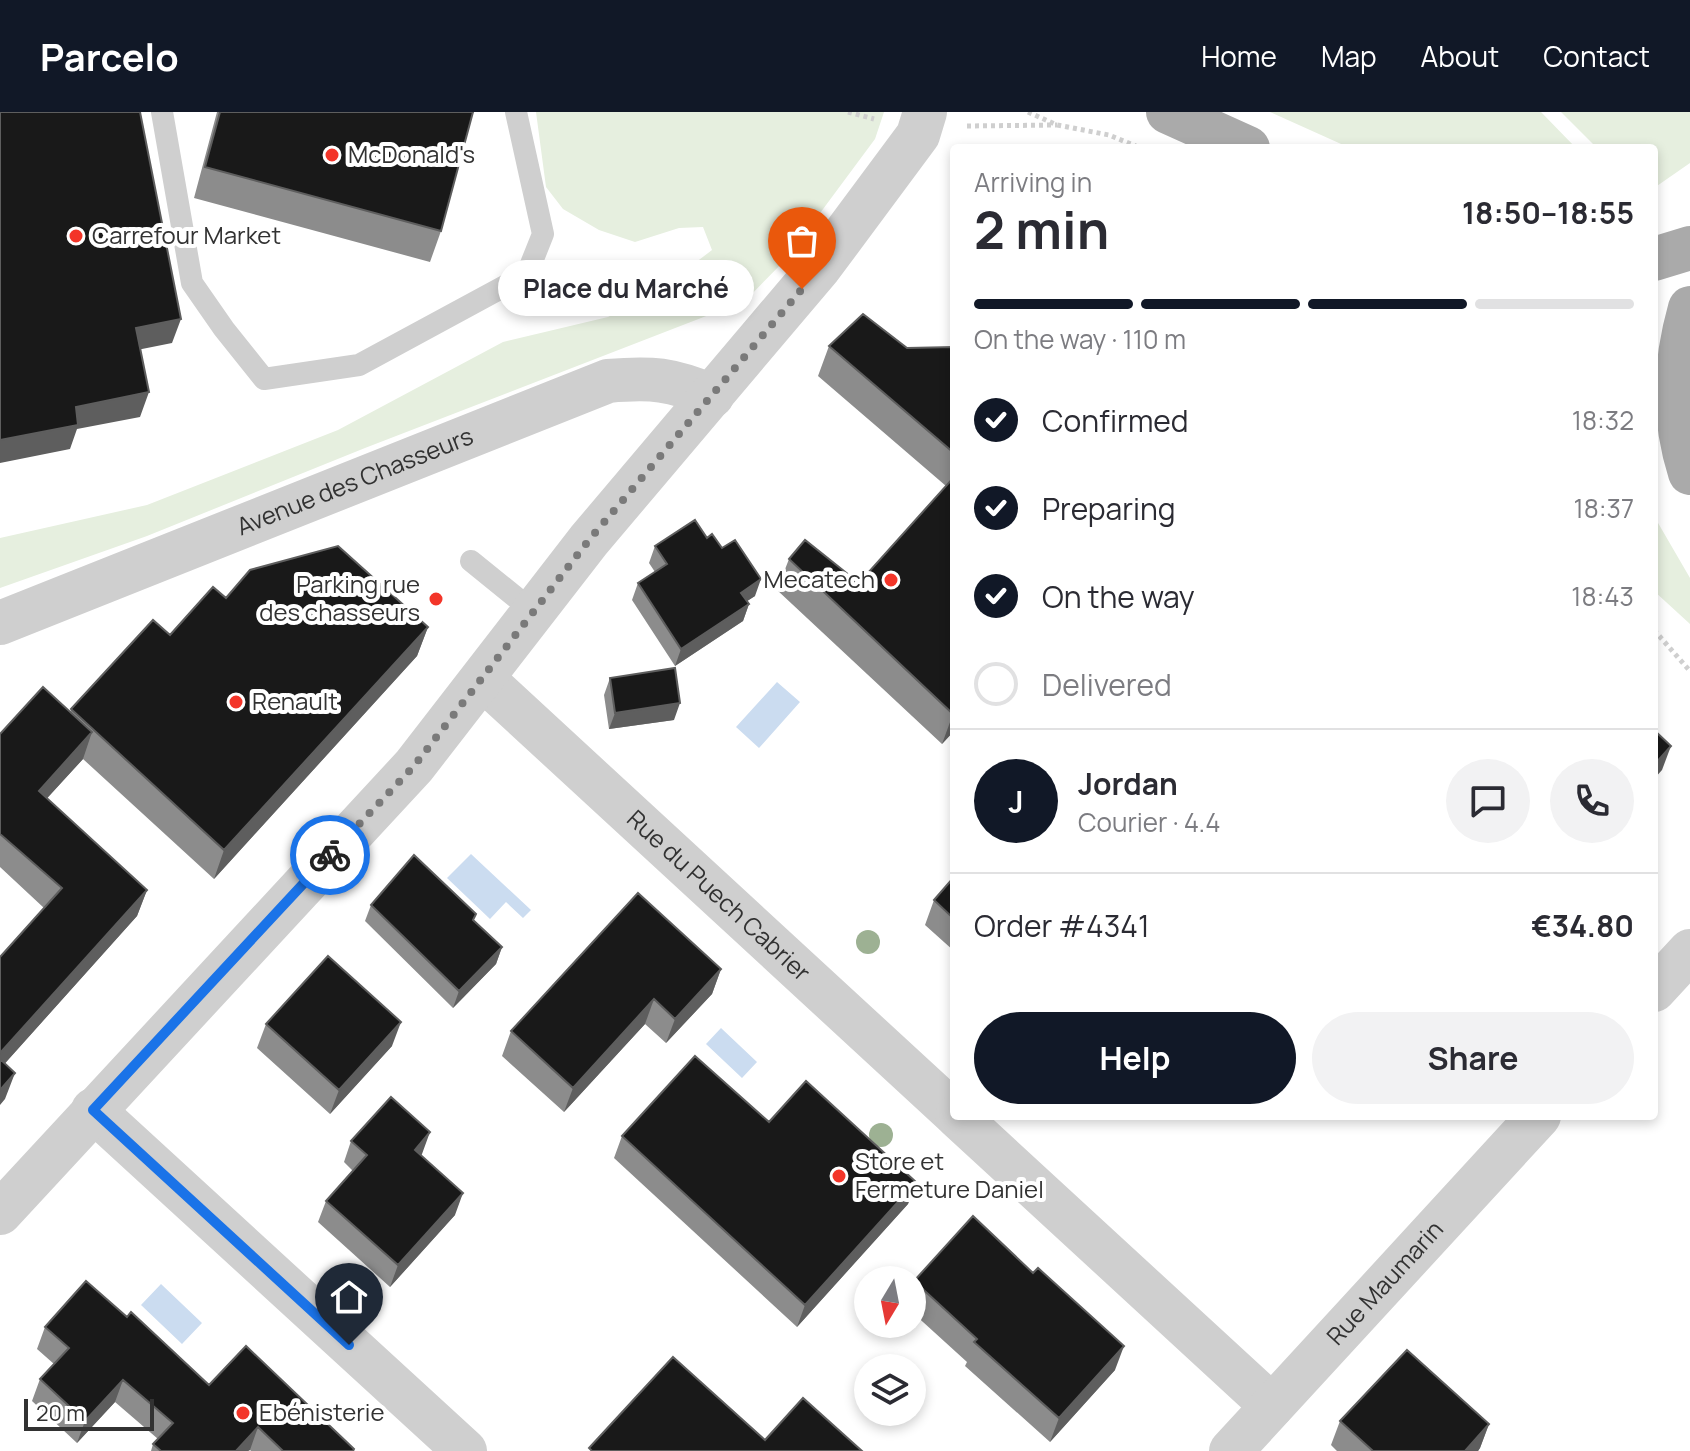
<!DOCTYPE html>
<html lang="en">
<head>
<meta charset="utf-8">
<style>
	:root { --surface:#fff; --page:#f2f2f3; --text:#2b2b33; --muted:#7c7c81; --line:#e1e1e2; --accent:#111827 }
	body { margin:0; font-family:Manrope,sans-serif; background:var(--page); color:var(--text); height:100vh; display:flex; flex-direction:column; font-size:30px; white-space:nowrap }
	* { box-sizing:border-box; margin:0 }
	p { font-size:26px; color:var(--muted) }
	.icon { flex:none; width:44px; height:44px; fill:none; stroke:currentColor; stroke-width:2; stroke-linecap:round; stroke-linejoin:round }
	.map { position:relative; flex:1; overflow:hidden }
	.drawer { position:absolute; left:950px; top:32px; width:708px; height:976px; display:flex; flex-direction:column; background:var(--surface); border-radius:8px; box-shadow:0 4px 12px #0003 }
	.drawer>* { flex:none }
	.needle { width:52px; rotate:190deg }
	.fabs { position:absolute; left:854px; top:1154px; display:grid; gap:16px }
	.fabs a { display:grid; place-items:center; width:72px; height:72px; border-radius:50%; background:var(--surface); box-shadow:0 4px 12px #0003; font-size:40px }
	.scale { position:absolute; left:24px; bottom:20px; width:130px; box-sizing:border-box; padding-left:8px; border:4px solid #323232; border-top:0; font-size:22px; line-height:28px; white-space:nowrap; color:#323232; -webkit-text-stroke:6px #fff; paint-order:stroke }
	.pin { position:absolute; display:grid; place-items:center; width:68px; height:68px; color:#fff; margin:-82px -34px; border-radius:50% 50% 50% 0; rotate:-45deg; box-shadow:0 0 8px #0007 }
	.pin .icon { rotate:45deg }
	.courier { position:absolute; display:grid; place-items:center; width:80px; height:80px; margin:-40px; border:6px solid #1a73e8; border-radius:50%; background:#fff; color:#222; box-shadow:0 2px 10px #0007 }
	.bubble { position:absolute; height:56px; border-radius:28px; background:var(--surface); box-shadow:0 4px 12px #0003; font-size:26px; font-weight:700; line-height:56px; text-align:center }
	.overview em { font-style:normal; font-weight:700 }
	.overview div { display:flex; flex-direction:column-reverse }
	.overview { display:flex; align-items:center; justify-content:space-between; height:136px; padding:0 24px }
	h1 { font-size:52px; font-weight:700; line-height:60px }
	.bar { display:grid; grid-template-columns:repeat(4,1fr); gap:12px 8px; align-content:center; height:96px; padding:0 24px }
	.bar i { height:10px; border-radius:6px; background:var(--line) }
	.bar .active { background:var(--accent) }
	.bar p { grid-column:span 4 }
	.line { display:flex; align-items:center; gap:20px; padding:0 24px; border-top:2px solid var(--line) }
	.line div { flex:1 }
	.round { display:grid; place-items:center; flex:none; width:84px; height:84px; border-radius:42px; background:var(--page) }
	ol { padding:0 24px; list-style:none }
	li { display:flex; align-items:center; gap:24px; height:88px }
	li p { margin-inline-start:auto }
	li .icon { padding:8px; border-radius:50%; background:var(--accent); color:#fff; stroke-width:4 }
	li:last-child { color:var(--muted) }
	li i { width:44px; height:44px; border:4px solid var(--line); border-radius:50% }
	.cta { display:flex; gap:16px; margin-top:auto; padding:16px 24px }
	.cta a { flex:1; height:92px; border-radius:48px; background:var(--accent); color:#fff; font-size:32px; font-weight:700; line-height:92px; text-align:center }
	.cta a+a { background:var(--page); color:var(--text) }
	header { display:flex; align-items:center; gap:48px; box-sizing:border-box; height:112px; padding:0 40px; background:var(--accent); color:#fff }
	header strong { font-size:38px }
	nav { display:flex; gap:44px; margin-inline-start:auto; font-size:28px }
	.map>svg:first-child { display:block }
</style>
</head>
<body>
<header>
<strong>Parcelo</strong>
<nav><a>Home</a><a>Map</a><a>About</a><a>Contact</a></nav>
</header>
<div class="map">
<svg width="1690" height="1339" viewBox="0 0 1690 1339">
	<rect width="100%" height="100%" fill="#fff"/>
	<!-- green -->
	<path fill="#e6efdf" d="M536 0H884L875 27 786 147 745 189 365 336 147 424 0 476V426L147 393 338 318 503 230 608 205 670 170 712 138 703 115 679 116 635 130 599 118 563 97 546 75Z
		M1270 0H1541L1576 36H1350Z
		M1561 0H1690V51L1654 76V36H1597Z
		M1654 404 1690 466V512L1654 479Z"/>
	<!-- water -->
	<path fill="#cbdcf0" d="M777 570 800 590 759 636 736 615Z
		M471 742 531 798 523 806 506 790 490 807 447 766Z
		M721 916 757 950 742 966 706 932Z
		M161 1172 202 1211 182 1232 141 1193Z"/>
	<g fill="none" stroke-linecap="round" stroke-linejoin="round">
		<!-- path -->
		<path stroke="#cfcfcf" stroke-width="5" stroke-dasharray="4 4" stroke-linecap="butt" d="M848 0 874 7
			M1028 0 1057 13 1109 23 1138 35
			M967 14 1057 13
			M1654 518 1690 559"/>
		<!-- service -->
		<path stroke="#cfcfcf" stroke-width="22" d="M162 0 192 171 224 217 264 267 359 253 527 162 543 122 516 0
			M471 449 534 500"/>
		<!-- minor -->
		<g stroke="#cfcfcf" stroke-width="44">
			<path id="s1" d="M0 511 608 269C652 265 671 267 712 284"/>
			<path id="s2" d="M483 567 954 1001"/>
			<path d="M1654 878 1690 839"/>
			<path d="M93 998 465 1339"/>
			<path d="M957 1004 1272 1294"/>
			<path d="M0 1101 414 654 589 428 820 155 918 23 925 0"/>
			<path id="s3" d="M1231 1339 1539 1004"/>
		</g>
		<!-- primary -->
		<path stroke="#aaa" stroke-width="44" d="M1168 0 1248 36
			M1654 147 1690 136
			M1690 196C1674 253 1672 304 1690 361"/>
	</g>
	<!-- trees -->
	<g fill="#9db193">
		<circle cx="868" cy="830" r="12"/>
		<circle cx="881" cy="1023" r="12"/>
	</g>
	<!-- wall -->
	<path fill="#8c8c8c" d="M217 0H473L441 119 430 150 194 86Z
		M829 234 907 236 954 235V619L942 632 777 478 789 447 859 471 946 374 818 264Z
		M707 426 755 484 747 489 749 492 743 509 675 554 632 488 638 471 655 460 649 451 655 434Z
		M226 486 428 515 417 544 214 767 83 647 47 686 147 778 137 804 5 951V987L0 845 44 796 0 755V622L70 600 71 597 170 523Z
		M610 566 674 608 609 617 604 583Z
		M954 765V839L925 813 934 788Z
		M371 793 474 808 502 835 496 852 453 896 365 809Z
		M721 857 712 882 666 931 645 912 564 1000 502 944 511 919Z
		M266 912 392 934 330 1002 257 936Z
		M769 1010 916 1070 908 1092 797 1215 614 1046 622 1024Z
		M351 1029 422 1042 421 1043 455 1103 390 1175 318 1110 326 1089 353 1059 344 1050Z
		M914 1169 1115 1258 1050 1330 965 1254 967 1250 912 1200V1173Z
		M45 1215 209 1273 354 1339H251L250 1338 248 1339H151L153 1332 158 1327 115 1290 77 1331 32 1289 40 1267 54 1252 37 1237Z
		M1340 1309 1489 1312 1480 1336 1478 1339H1337L1331 1333Z"/>
	<!-- shaded-wall -->
	<path fill="#5e5e5e" d="M181 207 172 231 127 240 136 216Z
		M149 280 140 305 77 317 70 337 0 351V328L76 295Z
		M761 467 755 484 735 497 741 481Z
		M749 492 743 509 675 554 681 537Z
		M428 515 417 544 214 767 224 738Z
		M680 591 674 608 609 617 615 601Z
		M954 601V619L942 632 953 602Z
		M92 620 83 647 30 705 39 679Z
		M1671 634 1662 658 1654 667V653Z
		M147 778 137 804 0 957V941Z
		M502 835 496 852 453 896 459 879Z
		M721 857 712 882 666 931 675 907Z
		M654 887 645 912 564 1000 573 976Z
		M401 910 392 934 330 1002 339 978Z
		M15 961 5 987 0 993V978Z
		M430 1020 422 1042 407 1059 415 1038Z
		M916 1070 908 1092 797 1215 805 1193Z
		M463 1081 455 1103 390 1175 398 1153Z
		M1124 1234 1115 1258 1050 1330 1059 1306Z
		M123 1268 115 1290 77 1331 85 1309Z
		M1489 1312 1480 1336 1478 1339H1465Z
		M258 1315 250 1338 248 1339H236Z"/>
	<!-- building -->
	<path fill="#191919" stroke="#5e5e5e" stroke-width="2" d="M0 0H140L181 207 136 216 149 280 76 295 78 313 0 328Z
		M220 0H473L441 119 205 55Z
		M863 202 907 236 954 235V341L829 234Z
		M954 365V601L953 602 789 447 805 428 859 471Z
		M695 408 707 426 712 422 722 436 735 428 761 467 741 481 749 492 681 537 638 471 667 452 655 434Z
		M338 434 428 515 224 738 71 597 153 508 170 523 213 475 226 486 250 458Z
		M675 556 680 591 615 601 610 566Z
		M43 575 92 620 39 679 147 778 0 941V845L62 776 0 722V622Z
		M1654 618 1671 634 1654 653Z
		M414 743 476 802 473 808 502 835 459 879 371 793Z
		M954 765V807L934 788Z
		M638 781 721 857 675 907 654 887 573 976 511 919Z
		M328 844 401 910 339 978 266 912Z
		M695 944 769 1010 806 969 916 1070 805 1193 622 1024Z
		M0 947 15 961 0 978Z
		M391 985 430 1020 415 1038 463 1081 398 1153 326 1089 367 1043 351 1029Z
		M973 1104 1033 1161 1038 1156 1124 1234 1059 1306 974 1230 977 1227 914 1169Z
		M86 1169 127 1205 131 1200 209 1273 246 1234 354 1337 353 1339H283L258 1315 236 1339H161L153 1332 173 1311 123 1268 85 1309 40 1267 69 1236 45 1215Z
		M1407 1238 1489 1312 1465 1339H1373L1340 1309Z
		M673 1245 765 1328 803 1286 862 1339H592L589 1336Z"/>
	<g fill="none" stroke-linecap="round" stroke-linejoin="round">
		<!-- done -->
		<path stroke="#7a7a7a" stroke-width="8" stroke-dasharray="0 14.4" d="M330 743 414 654 589 428 802 177"/>
		<!-- route -->
		<path stroke="#1a73e8" stroke-width="10" d="M330 743 93 998 349 1233"/>
	</g>
	<!-- markers -->
	<g fill="#f33529" stroke="#fff" stroke-width="3">
		<circle cx="332" cy="43" r="8"/>
		<circle cx="76" cy="124" r="8"/>
		<circle cx="891" cy="468" r="8"/>
		<circle cx="436" cy="487" r="8"/>
		<circle cx="236" cy="590" r="8"/>
		<circle cx="839" cy="1064" r="8"/>
		<circle cx="243" cy="1301" r="8"/>
	</g>
	<g text-anchor="middle" stroke-width="8" stroke-linejoin="round" paint-order="stroke">
		<!-- poi labels -->
		<g font-size="24" fill="#323232" stroke="#fff" text-anchor="start">
			<text x="348" y="51">McDonald's</text>
			<text x="92" y="132">Carrefour Market</text>
			<text x="875" y="476" text-anchor="end">Mecatech</text>
			<text x="420" y="481" text-anchor="end">Parking rue<tspan x="420" dy="28">des chasseurs</tspan></text>
			<text x="252" y="598">Renault</text>
			<text x="855" y="1058">Store et<tspan x="855" dy="28">Fermeture Daniel</tspan></text>
			<text x="259" y="1309">Ebénisterie</text>
		</g>
		<!-- street labels -->
		<g font-size="24" fill="#323232" stroke="#fff">
			<text dy="8" stroke="none"><textPath href="#s1" startOffset="382">Avenue des Chasseurs</textPath></text>
			<text dy="8" stroke="none"><textPath href="#s2" startOffset="320">Rue du Puech Cabrier</textPath></text>
			<text dy="8" stroke="none"><textPath href="#s3" startOffset="228">Rue Maumarin</textPath></text>
		</g>
	</g>
</svg>
<div class="fabs">
<a><svg class="needle" viewBox="-14 -14 28 28"><path d="M0-13l5 13h-10z" fill="#e53935"/><path d="M0 13l5-13h-10z" fill="#7c7c81"/></svg></a>
<a><svg class="icon" aria-label="layers" viewBox="0 0 24 24"><path d="M12 4l9 5-9 5-9-5zM3 14l9 5 9-5"/></svg></a>
</div>
<div class="scale">20 m</div>
<div class="pin" style="left:802px;top:177px;background:#ea580c"><svg class="icon" aria-label="bag" viewBox="0 0 24 24"><path d="M5 8h14l-1 12H6zM9 8a3 3 0 0 1 6 0"/></svg></div>
<div class="pin" style="left:349px;top:1233px;background:#1f2937"><svg class="icon" aria-label="home" viewBox="0 0 24 24"><path d="M3 11l9-7 9 7M6 9v11h12V9"/></svg></div>
<div class="courier" style="left:330px;top:743px"><svg class="icon" aria-label="bike" viewBox="0 0 24 24"><circle cx="6" cy="16" r="4"/><circle cx="18" cy="16" r="4"/><path d="M6 16l4-8h5l3 8M10 8l3 8H6M13 5h3"/></svg></div>
<div class="bubble" style="left:498px;top:148px;width:256px">Place du Marché</div>
<section class="drawer">
<div class="overview"><div><h1>2 min</h1><p>Arriving in</p></div><em>18:50–18:55</em></div>
<div class="bar"><i class="active"></i><i class="active"></i><i class="active"></i><i></i><p>On the way · 110 m</p></div>
<ol>
<li><svg class="icon" aria-label="check" viewBox="0 0 24 24"><path d="M5 12l5 5 9-10"/></svg>Confirmed<p>18:32</p></li>
<li><svg class="icon" aria-label="check" viewBox="0 0 24 24"><path d="M5 12l5 5 9-10"/></svg>Preparing<p>18:37</p></li>
<li><svg class="icon" aria-label="check" viewBox="0 0 24 24"><path d="M5 12l5 5 9-10"/></svg>On the way<p>18:43</p></li>
<li><i></i>Delivered</li>
</ol>
<div class="line" style="height:144px"><b class="round" style="background:var(--accent);color:#fff">J</b><div><b>Jordan</b><p>Courier · 4.4</p></div><a class="round"><svg class="icon" aria-label="chat" viewBox="0 0 24 24"><path d="M4 5h16v11H9l-5 4z"/></svg></a><a class="round"><svg class="icon" aria-label="phone" viewBox="0 0 24 24"><path d="M5 4h4l2 5-3 2q2 4 5 5l2-3 5 2v4C11 20 4 13 5 4z"/></svg></a></div>
<div class="line" style="height:104px"><div>Order #4341</div><b>€34.80</b></div>
<div class="cta"><a>Help</a><a>Share</a></div>
</section>
</div>
</body>
</html>
